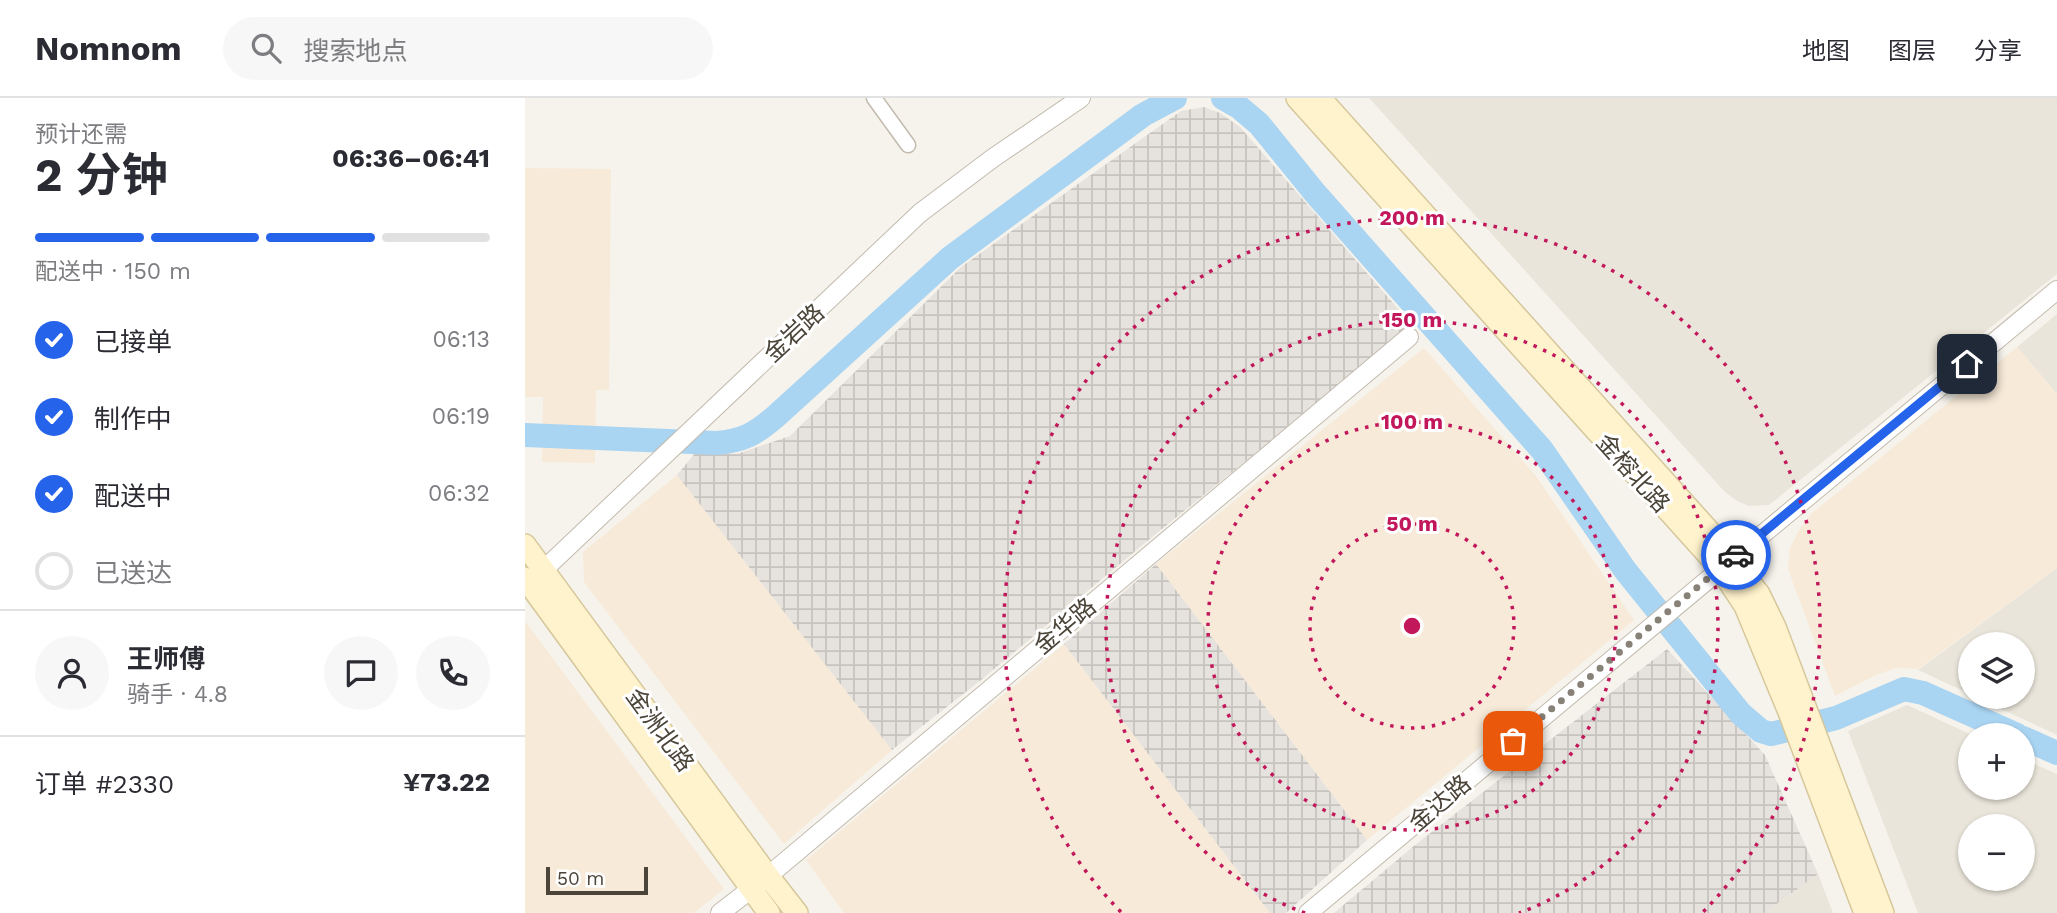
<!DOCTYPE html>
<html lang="zh">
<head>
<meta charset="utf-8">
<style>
	:root { --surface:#fff; --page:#f7f7f7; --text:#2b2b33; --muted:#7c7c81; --line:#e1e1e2; --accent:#2563eb }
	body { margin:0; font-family:"Work Sans","Noto Sans SC",sans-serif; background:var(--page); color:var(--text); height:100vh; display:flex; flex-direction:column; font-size:26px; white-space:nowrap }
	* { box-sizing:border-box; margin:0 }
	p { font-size:23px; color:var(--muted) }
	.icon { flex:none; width:38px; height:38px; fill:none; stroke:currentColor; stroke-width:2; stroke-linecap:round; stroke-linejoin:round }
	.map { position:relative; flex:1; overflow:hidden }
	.sheet { display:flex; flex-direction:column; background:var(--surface); width:525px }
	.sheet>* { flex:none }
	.tools { position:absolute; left:1433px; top:534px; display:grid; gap:14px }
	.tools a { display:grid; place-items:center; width:77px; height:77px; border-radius:50%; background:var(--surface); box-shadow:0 2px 5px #0004; font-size:35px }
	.scale { position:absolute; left:21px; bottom:18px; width:102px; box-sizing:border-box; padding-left:7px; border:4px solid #4b4439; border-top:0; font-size:19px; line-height:24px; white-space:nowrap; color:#4b4439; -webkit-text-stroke:5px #fff; paint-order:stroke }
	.pin { position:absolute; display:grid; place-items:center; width:60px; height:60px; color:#fff; margin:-30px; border-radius:14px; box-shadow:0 4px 10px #0006 }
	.courier { position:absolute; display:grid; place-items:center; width:70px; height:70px; margin:-35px; border:5px solid #2563eb; border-radius:50%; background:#fff; color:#222; box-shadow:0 2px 9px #0007 }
	.head em { font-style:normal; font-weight:700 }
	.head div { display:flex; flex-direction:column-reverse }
	.head { display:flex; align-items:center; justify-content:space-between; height:119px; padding:0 35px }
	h1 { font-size:46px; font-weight:700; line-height:52px }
	.bar { display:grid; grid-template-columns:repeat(4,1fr); gap:10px 7px; align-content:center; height:84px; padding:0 35px }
	.bar i { height:9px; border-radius:5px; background:var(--line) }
	.bar .active { background:var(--accent) }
	.bar p { grid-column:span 4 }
	.line { display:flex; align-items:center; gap:18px; padding:0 35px; border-top:2px solid var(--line) }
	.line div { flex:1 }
	.round { display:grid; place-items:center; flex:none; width:74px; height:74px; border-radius:37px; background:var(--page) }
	ol { padding:0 35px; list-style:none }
	li { display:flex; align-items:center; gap:21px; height:77px }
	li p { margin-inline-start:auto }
	li .icon { padding:7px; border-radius:50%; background:var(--accent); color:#fff; stroke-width:4 }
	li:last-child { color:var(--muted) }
	li i { width:38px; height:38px; border:4px solid var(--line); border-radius:50% }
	header { display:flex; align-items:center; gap:42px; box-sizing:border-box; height:98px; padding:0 35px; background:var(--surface); border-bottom:2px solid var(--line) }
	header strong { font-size:33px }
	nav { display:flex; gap:38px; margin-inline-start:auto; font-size:24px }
	.search { width:490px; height:63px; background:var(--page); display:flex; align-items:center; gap:18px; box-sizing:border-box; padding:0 24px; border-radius:38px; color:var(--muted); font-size:26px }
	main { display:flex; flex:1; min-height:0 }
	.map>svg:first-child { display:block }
</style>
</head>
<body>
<header>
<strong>Nomnom</strong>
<div class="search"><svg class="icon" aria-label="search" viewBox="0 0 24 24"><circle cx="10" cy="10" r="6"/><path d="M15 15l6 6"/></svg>搜索地点</div>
<nav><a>地图</a><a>图层</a><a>分享</a></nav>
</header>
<main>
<section class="sheet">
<div class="head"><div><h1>2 分钟</h1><p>预计还需</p></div><em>06:36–06:41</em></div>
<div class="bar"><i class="active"></i><i class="active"></i><i class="active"></i><i></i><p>配送中 · 150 m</p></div>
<ol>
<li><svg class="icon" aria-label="check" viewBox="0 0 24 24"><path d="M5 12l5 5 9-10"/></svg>已接单<p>06:13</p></li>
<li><svg class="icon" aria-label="check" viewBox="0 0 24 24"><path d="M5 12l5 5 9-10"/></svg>制作中<p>06:19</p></li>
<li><svg class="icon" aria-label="check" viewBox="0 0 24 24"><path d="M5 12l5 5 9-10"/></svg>配送中<p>06:32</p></li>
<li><i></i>已送达</li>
</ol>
<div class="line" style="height:126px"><a class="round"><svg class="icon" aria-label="person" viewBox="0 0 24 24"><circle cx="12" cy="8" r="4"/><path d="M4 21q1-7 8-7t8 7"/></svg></a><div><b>王师傅</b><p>骑手 · 4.8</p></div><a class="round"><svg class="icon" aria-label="chat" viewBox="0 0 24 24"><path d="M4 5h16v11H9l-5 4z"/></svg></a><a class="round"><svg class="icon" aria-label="phone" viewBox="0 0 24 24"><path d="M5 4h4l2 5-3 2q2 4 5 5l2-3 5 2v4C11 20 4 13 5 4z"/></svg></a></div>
<div class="line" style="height:91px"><div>订单 #2330</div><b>¥73.22</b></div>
</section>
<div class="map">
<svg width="1532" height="815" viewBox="0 0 1532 815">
	<defs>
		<pattern id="industrial-grid" width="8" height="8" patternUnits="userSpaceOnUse" patternTransform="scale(1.75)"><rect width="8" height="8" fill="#e6e2dd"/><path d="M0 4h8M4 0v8" fill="none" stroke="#c7c3be"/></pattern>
	</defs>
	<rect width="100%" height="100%" fill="#f6f3ec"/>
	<!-- residential -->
	<path fill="#eae5da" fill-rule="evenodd" d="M844 0H1532V176L1244 407 1224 408 1212 403 1199 393Z
		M1532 216V296L1492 249Z
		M1532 470V637L1451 599 1498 598V546H1446L1445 596 1393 572Z
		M1382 607 1447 637 1446 690H1498V661L1532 676V815H1393L1323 633ZM1446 728H1498V780H1446Z
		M1293 776 1308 815H1239Z"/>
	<!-- commercial -->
	<path fill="#f7ead8" d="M0 70 86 71 84 292H71L70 365 17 364 18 299H0Z
		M1492 249 1532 296V470L1393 571 1371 570 1351 577 1310 598 1263 471 1265 450 1274 432 1286 416Z
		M899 250 1011 378 1109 522 842 742 631 466Z
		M152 377 367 652 259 746 59 484 58 454Z
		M0 523 199 791 169 815H0Z
		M539 546 745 815H319L281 762Z"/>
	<!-- industrial -->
	<path fill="url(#industrial-grid)" d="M679 9 695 15 715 29 888 228 632 435 456 582 367 652 152 377 171 354 212 356 265 338 436 169 656 13Z
		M631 466 842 742 761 815H745L539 546Z
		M1142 551 1240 657 1293 776 1239 815H809L890 747Z"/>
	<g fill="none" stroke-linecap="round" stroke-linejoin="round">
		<!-- river -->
		<path stroke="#a9d4f2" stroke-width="24" d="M698 0 714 9 734 26 790 95 1017 352 1100 472 1216 616 1236 633 1246 636 1311 620 1379 591 1398 595 1492 637
			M0 337 191 345C218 343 230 336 250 319L425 160 618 17 650 0
			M1498 640 1532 655"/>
		<defs>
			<path id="minor" d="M349 0 383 47"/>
			<path id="tertiary" d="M10 480 395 115 468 60 556 0
				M195 815 243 778 884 239
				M783 815C1032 607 1282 399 1532 192"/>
			<path id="secondary" d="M772 0 1195 470 1220 508 1264 614 1340 815
				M795 0 1184 433 1234 496 1250 529 1358 815
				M0 447 243 778 272 815
				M0 480 244 815"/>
		</defs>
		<!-- minor casing -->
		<use href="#minor" stroke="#c2bbae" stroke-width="17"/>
		<!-- tertiary casing -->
		<use href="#tertiary" stroke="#c2bbae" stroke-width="20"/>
		<!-- secondary casing -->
		<use href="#secondary" stroke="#d6c79b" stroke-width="24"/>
		<!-- minor -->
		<use href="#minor" stroke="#fff" stroke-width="14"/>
		<!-- tertiary -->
		<use href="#tertiary" stroke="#fff" stroke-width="18"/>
		<!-- secondary -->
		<use href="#secondary" stroke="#fff3cd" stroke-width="21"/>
	</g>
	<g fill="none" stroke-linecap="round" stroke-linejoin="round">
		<!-- done -->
		<path stroke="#878178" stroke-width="7" stroke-dasharray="0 12.6" d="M988 643 1211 457"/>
		<!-- route -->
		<path stroke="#2563eb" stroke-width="9" d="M1211 457 1442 266"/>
	</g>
	<!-- distance rings -->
	<g fill="none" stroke="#c2185b" stroke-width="3.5" stroke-dasharray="3.5 7">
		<circle cx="887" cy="528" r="102"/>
		<circle cx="887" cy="528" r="204"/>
		<path d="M780 815A306 306 0 1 1 994 815"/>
		<path d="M596 814A408 408 0 1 1 1178 814"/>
	</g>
	<g text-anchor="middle" stroke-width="6" stroke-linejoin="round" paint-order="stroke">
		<!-- street labels -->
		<g font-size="24" fill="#4b4439" stroke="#fff">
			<text transform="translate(269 235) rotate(-43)" y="8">金岩路</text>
			<text transform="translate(1108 375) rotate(48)" y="8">金榕北路</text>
			<text transform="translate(540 528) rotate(-40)" y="8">金华路</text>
			<text transform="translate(135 632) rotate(54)" y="8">金洲北路</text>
			<text transform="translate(915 705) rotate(-40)" y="8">金达路</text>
		</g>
	</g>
	<circle cx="887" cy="528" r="10" fill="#c2185b" stroke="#fff" stroke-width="3.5"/>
	<g font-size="21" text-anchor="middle" font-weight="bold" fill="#c2185b" stroke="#fff" stroke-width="6" stroke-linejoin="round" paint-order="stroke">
		<text x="887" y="127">200 m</text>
		<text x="887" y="229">150 m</text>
		<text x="887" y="331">100 m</text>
		<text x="887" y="433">50 m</text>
	</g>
</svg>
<div class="tools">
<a><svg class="icon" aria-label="layers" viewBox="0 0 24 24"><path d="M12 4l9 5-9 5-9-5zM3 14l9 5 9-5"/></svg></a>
<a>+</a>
<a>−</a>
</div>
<div class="scale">50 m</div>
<div class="pin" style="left:988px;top:643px;background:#ea580c"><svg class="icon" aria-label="bag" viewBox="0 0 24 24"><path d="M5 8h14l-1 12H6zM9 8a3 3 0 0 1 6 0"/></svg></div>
<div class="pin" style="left:1442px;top:266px;background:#1f2937"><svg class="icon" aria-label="home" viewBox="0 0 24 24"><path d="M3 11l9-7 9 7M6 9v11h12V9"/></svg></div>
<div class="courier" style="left:1211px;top:457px"><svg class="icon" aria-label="car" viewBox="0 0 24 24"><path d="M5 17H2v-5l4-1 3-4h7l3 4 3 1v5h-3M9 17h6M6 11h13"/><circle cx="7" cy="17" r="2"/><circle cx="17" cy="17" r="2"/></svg></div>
</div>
</main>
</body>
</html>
